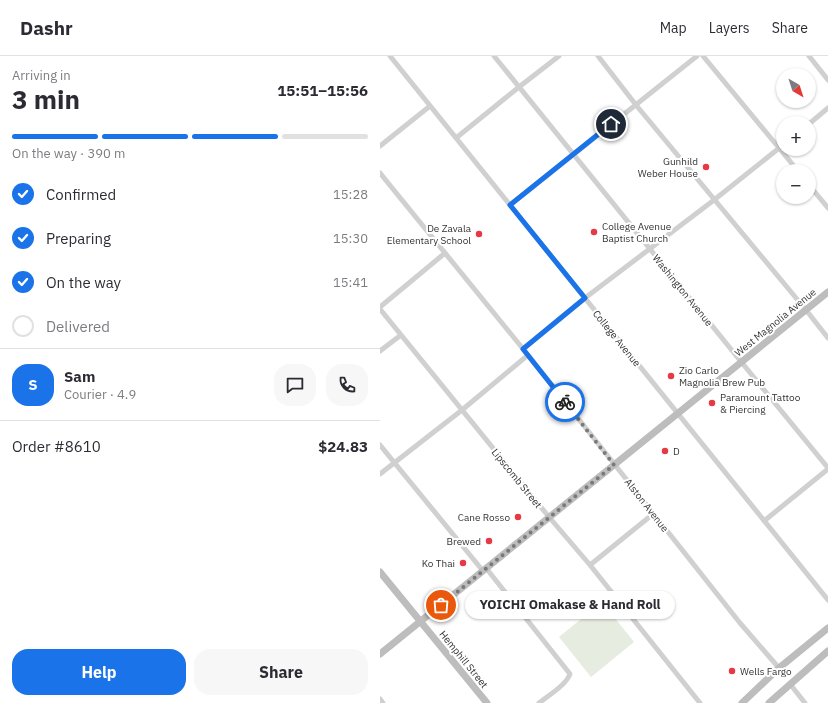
<!DOCTYPE html>
<html lang="en">
<head>
<meta charset="utf-8">
<style>
	:root { --surface:#fff; --page:#f7f7f7; --text:#2b2b33; --muted:#7c7c81; --line:#e1e1e2; --accent:#1a73e8 }
	body { margin:0; font-family:"IBM Plex Sans",sans-serif; background:var(--page); color:var(--text); height:100vh; display:flex; flex-direction:column; font-size:15px; white-space:nowrap }
	* { box-sizing:border-box; margin:0 }
	p { font-size:13px; color:var(--muted) }
	.icon { flex:none; width:22px; height:22px; fill:none; stroke:currentColor; stroke-width:2; stroke-linecap:round; stroke-linejoin:round }
	.map { position:relative; flex:1; overflow:hidden }
	.drawer { display:flex; flex-direction:column; background:var(--surface); width:380px }
	.drawer>* { flex:none }
	.needle { width:26px; rotate:141deg }
	.tools { position:absolute; left:396px; top:12px; display:grid; gap:8px }
	.tools a { display:grid; place-items:center; width:40px; height:40px; border-radius:50%; background:var(--surface); box-shadow:0 1px 3px #0004; font-size:20px }
	.pin { position:absolute; display:grid; place-items:center; width:34px; height:34px; color:#fff; margin:-17px; border:2px solid #fff; border-radius:50%; box-shadow:0 1px 4px #0007 }
	.courier { position:absolute; display:grid; place-items:center; width:40px; height:40px; margin:-20px; border:3px solid #1a73e8; border-radius:50%; background:#fff; color:#222; box-shadow:0 1px 5px #0007 }
	.bubble { position:absolute; height:28px; border-radius:14px; background:var(--surface); box-shadow:0 1px 3px #0004; font-size:13px; font-weight:800; line-height:28px; text-align:center }
	.summary em { font-style:normal; font-weight:800 }
	.summary div { display:flex; flex-direction:column-reverse }
	.summary { display:flex; align-items:center; justify-content:space-between; height:68px; padding:0 12px }
	h1 { font-size:26px; font-weight:800; line-height:30px }
	.bar { display:grid; grid-template-columns:repeat(4,1fr); gap:6px 4px; align-content:center; height:48px; padding:0 12px }
	.bar i { height:5px; border-radius:3px; background:var(--line) }
	.bar .on { background:var(--accent) }
	.bar p { grid-column:span 4 }
	.line { display:flex; align-items:center; gap:10px; padding:0 12px; border-top:1px solid var(--line) }
	.line div { flex:1 }
	.round { display:grid; place-items:center; flex:none; width:42px; height:42px; border-radius:16px; background:var(--page) }
	ol { padding:0 12px; list-style:none }
	li { display:flex; align-items:center; gap:12px; height:44px }
	li p { margin-inline-start:auto }
	li .icon { padding:4px; border-radius:50%; background:var(--accent); color:#fff; stroke-width:4 }
	li:last-child { color:var(--muted) }
	li i { width:22px; height:22px; border:2px solid var(--line); border-radius:50% }
	.button { display:flex; gap:8px; margin-top:auto; padding:8px 12px }
	.button a { flex:1; height:46px; border-radius:16px; background:var(--accent); color:#fff; font-size:16px; font-weight:800; line-height:46px; text-align:center }
	.button a+a { background:var(--page); color:var(--text) }
	header { display:flex; align-items:center; gap:24px; box-sizing:border-box; height:56px; padding:0 20px; background:var(--surface); border-bottom:1px solid var(--line) }
	header strong { font-size:19px }
	nav { display:flex; gap:22px; margin-inline-start:auto; font-size:14px }
	main { display:flex; flex:1; min-height:0 }
	.map>svg:first-child { display:block }
</style>
</head>
<body>
<header>
<strong>Dashr</strong>
<nav><a>Map</a><a>Layers</a><a>Share</a></nav>
</header>
<main>
<section class="drawer">
<div class="summary"><div><h1>3 min</h1><p>Arriving in</p></div><em>15:51–15:56</em></div>
<div class="bar"><i class="on"></i><i class="on"></i><i class="on"></i><i></i><p>On the way · 390 m</p></div>
<ol>
<li><svg class="icon" aria-label="check" viewBox="0 0 24 24"><path d="M5 12l5 5 9-10"/></svg>Confirmed<p>15:28</p></li>
<li><svg class="icon" aria-label="check" viewBox="0 0 24 24"><path d="M5 12l5 5 9-10"/></svg>Preparing<p>15:30</p></li>
<li><svg class="icon" aria-label="check" viewBox="0 0 24 24"><path d="M5 12l5 5 9-10"/></svg>On the way<p>15:41</p></li>
<li><i></i>Delivered</li>
</ol>
<div class="line" style="height:72px"><b class="round" style="background:var(--accent);color:#fff">S</b><div><b>Sam</b><p>Courier · 4.9</p></div><a class="round"><svg class="icon" aria-label="chat" viewBox="0 0 24 24"><path d="M4 5h16v11H9l-5 4z"/></svg></a><a class="round"><svg class="icon" aria-label="phone" viewBox="0 0 24 24"><path d="M5 4h4l2 5-3 2q2 4 5 5l2-3 5 2v4C11 20 4 13 5 4z"/></svg></a></div>
<div class="line" style="height:52px"><div>Order #8610</div><b>$24.83</b></div>
<div class="button"><a>Help</a><a>Share</a></div>
</section>
<div class="map">
<svg width="448" height="647" viewBox="0 0 448 647">
	<rect width="100%" height="100%" fill="#fff"/>
	<!-- green -->
	<path fill="#e6ecdf" d="M222 546 254 586 211 621 179 581Z"/>
	<g fill="none" stroke-linecap="round" stroke-linejoin="round">
		<!-- street -->
		<path stroke="#d0d0d0" stroke-width="5" d="M10 0 448 544
			M114 0 367 313 448 412
			M218 0 256 49 426 254 448 282
			M323 0 418 115
			M429 0 448 24
			M429 68 448 52
			M76 82 139 31 179 0
			M0 90 50 50
			M0 117 148 299 360 567 399 612
			M429 129 448 152
			M130 149 317 0
			M0 251 65 197
			M0 253 169 461 210 509 320 647
			M143 293 205 242 334 144 403 89
			M0 295 21 279
			M0 389 103 515
			M0 418 82 354 148 299
			M384 465 448 413
			M210 509 273 458
			M106 512 190 618C186 629 169 639 159 647
			M410 628 425 647
			M0 643 3 647"/>
		<!-- secondary -->
		<path stroke="#bdbdbd" stroke-width="7" d="M0 516 107 647
			M0 598 448 236
			M362 647 399 612 448 572
			M389 647 448 595"/>
	</g>
	<g fill="none" stroke-linecap="round" stroke-linejoin="round">
		<!-- done -->
		<path stroke="#7a7a7a" stroke-width="4" stroke-dasharray="0 7.2" d="M61 549 234 409 185 346"/>
		<!-- route -->
		<path stroke="#1a73e8" stroke-width="5" d="M185 346 143 293 205 242 130 149 231 68"/>
	</g>
	<!-- markers -->
	<g fill="#e63946" stroke="#fff" stroke-width="1.5">
		<circle cx="326" cy="111" r="4"/>
		<circle cx="214" cy="176" r="4"/>
		<circle cx="99" cy="178" r="4"/>
		<circle cx="291" cy="320" r="4"/>
		<circle cx="332" cy="347" r="4"/>
		<circle cx="285" cy="395" r="4"/>
		<circle cx="138" cy="461" r="4"/>
		<circle cx="109" cy="485" r="4"/>
		<circle cx="83" cy="507" r="4"/>
		<circle cx="352" cy="615" r="4"/>
	</g>
	<g text-anchor="middle" stroke-width="4" stroke-linejoin="round" paint-order="stroke">
		<!-- poi labels -->
		<g font-size="10" fill="#333" stroke="#fff" text-anchor="end">
			<text x="318" y="109">Gunhild<tspan x="318" dy="12">Weber House</tspan></text>
			<text x="222" y="174" text-anchor="start">College Avenue<tspan x="222" dy="12">Baptist Church</tspan></text>
			<text x="91" y="176">De Zavala<tspan x="91" dy="12">Elementary School</tspan></text>
			<text x="299" y="318" text-anchor="start">Zio Carlo<tspan x="299" dy="12">Magnolia Brew Pub</tspan></text>
			<text x="340" y="345" text-anchor="start">Paramount Tattoo<tspan x="340" dy="12">&amp; Piercing</tspan></text>
			<text x="293" y="399" text-anchor="start">D</text>
			<text x="130" y="465">Cane Rosso</text>
			<text x="101" y="489">Brewed</text>
			<text x="75" y="511">Ko Thai</text>
			<text x="360" y="619" text-anchor="start">Wells Fargo</text>
		</g>
		<!-- street labels -->
		<g font-size="10" fill="#333" stroke="#fff">
			<text transform="translate(303 234) rotate(51)" y="4">Washington Avenue</text>
			<text transform="translate(395 266) rotate(-39)" y="4">West Magnolia Avenue</text>
			<text transform="translate(237 282) rotate(51)" y="4">College Avenue</text>
			<text transform="translate(137 422) rotate(51)" y="4">Lipscomb Street</text>
			<text transform="translate(267 449) rotate(52)" y="4">Alston Avenue</text>
			<text transform="translate(84 603) rotate(51)" y="4">Hemphill Street</text>
		</g>
	</g>
</svg>
<div class="tools">
<a><svg class="needle" viewBox="-14 -14 28 28"><path d="M0-13l5 13h-10z" fill="#e53935"/><path d="M0 13l5-13h-10z" fill="#7c7c81"/></svg></a>
<a>+</a>
<a>−</a>
</div>
<div class="pin" style="left:61px;top:549px;background:#ea580c"><svg class="icon" aria-label="bag" viewBox="0 0 24 24"><path d="M5 8h14l-1 12H6zM9 8a3 3 0 0 1 6 0"/></svg></div>
<div class="pin" style="left:231px;top:68px;background:#1f2937"><svg class="icon" aria-label="home" viewBox="0 0 24 24"><path d="M3 11l9-7 9 7M6 9v11h12V9"/></svg></div>
<div class="courier" style="left:185px;top:346px"><svg class="icon" aria-label="bike" viewBox="0 0 24 24"><circle cx="6" cy="16" r="4"/><circle cx="18" cy="16" r="4"/><path d="M6 16l4-8h5l3 8M10 8l3 8H6M13 5h3"/></svg></div>
<div class="bubble" style="left:85px;top:535px;width:210px">YOICHI Omakase &amp; Hand Roll</div>
</div>
</main>
</body>
</html>
